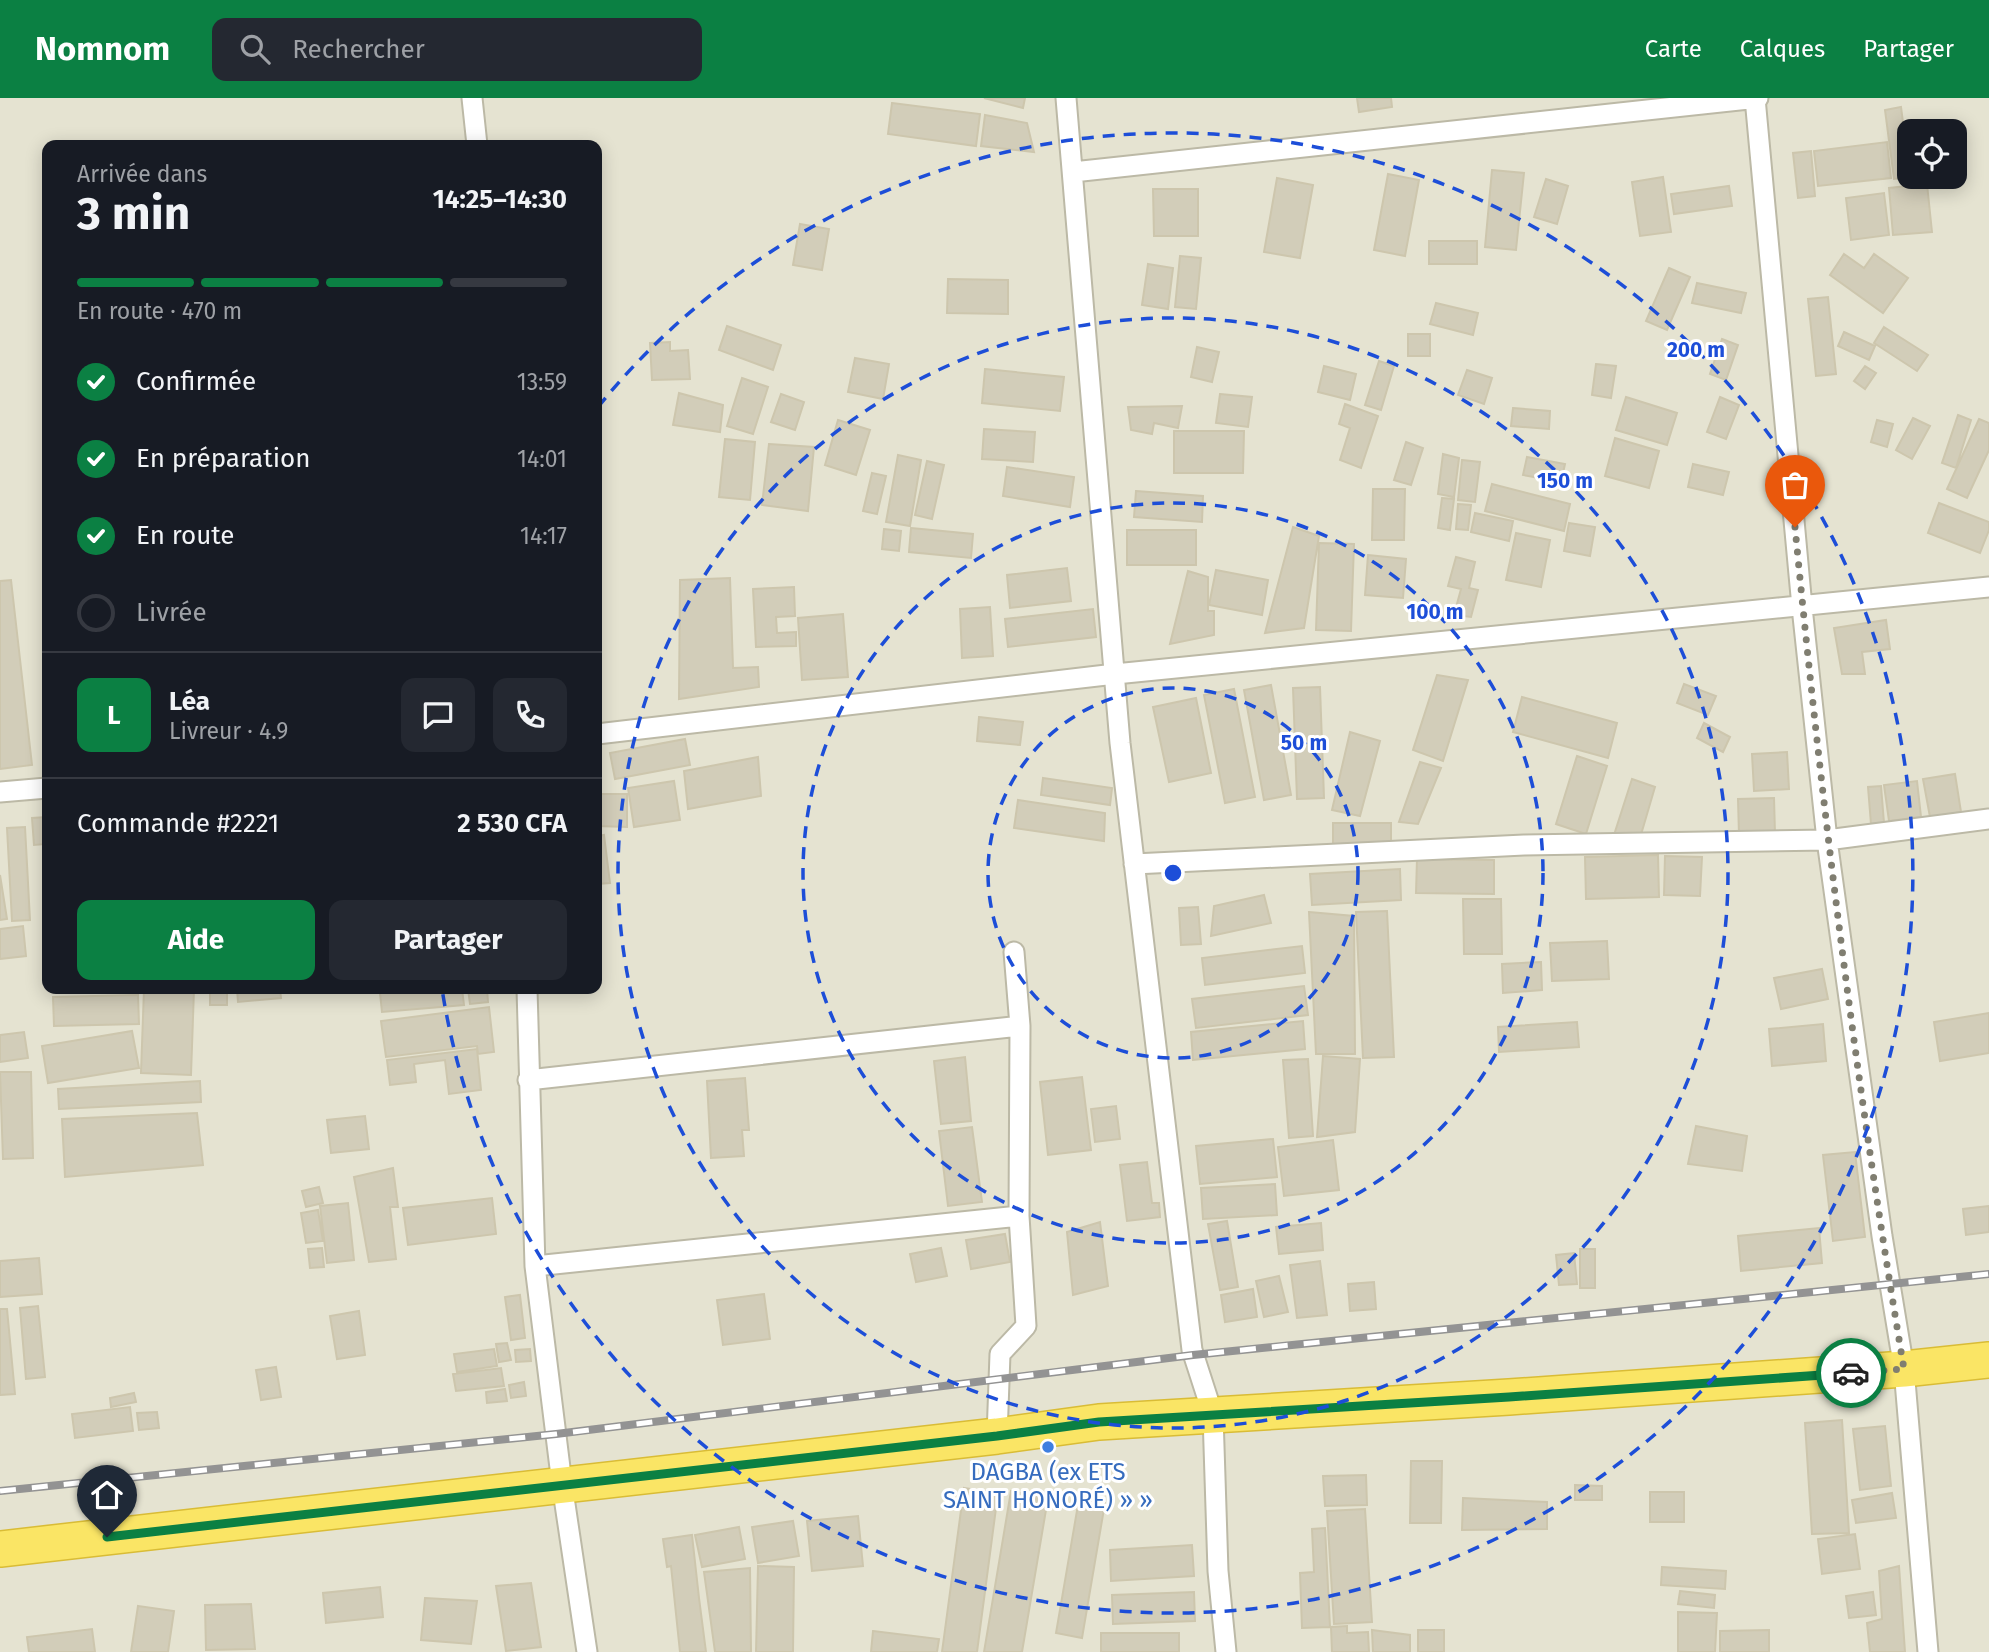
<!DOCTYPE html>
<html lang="fr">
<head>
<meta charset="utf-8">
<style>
	:root { --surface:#171b24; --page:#242831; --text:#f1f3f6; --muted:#9ea1a6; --line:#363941; --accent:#0b8043 }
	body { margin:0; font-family:"Fira Sans",sans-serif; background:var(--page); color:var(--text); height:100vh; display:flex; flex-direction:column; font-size:26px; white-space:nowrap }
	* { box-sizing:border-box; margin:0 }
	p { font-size:23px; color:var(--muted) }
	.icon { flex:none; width:38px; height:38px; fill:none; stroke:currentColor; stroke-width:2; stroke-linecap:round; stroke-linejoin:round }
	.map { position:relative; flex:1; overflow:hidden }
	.side { position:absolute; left:42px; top:42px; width:560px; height:854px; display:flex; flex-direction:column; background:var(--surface); border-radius:14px; box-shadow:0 4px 18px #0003 }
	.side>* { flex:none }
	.controls { position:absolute; left:1897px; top:21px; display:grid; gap:14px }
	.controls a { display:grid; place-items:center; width:70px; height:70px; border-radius:14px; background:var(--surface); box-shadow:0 4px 18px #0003; font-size:35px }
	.pin { position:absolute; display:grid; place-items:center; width:60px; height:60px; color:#fff; margin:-72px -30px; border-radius:50% 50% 50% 0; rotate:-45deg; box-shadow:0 0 7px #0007 }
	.pin .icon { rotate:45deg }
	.courier { position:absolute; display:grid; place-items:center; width:70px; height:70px; margin:-35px; border:5px solid #0b8043; border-radius:50%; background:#fff; color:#222; box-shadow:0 2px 9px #0007 }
	.overview em { font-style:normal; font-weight:700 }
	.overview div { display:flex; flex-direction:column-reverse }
	.overview { display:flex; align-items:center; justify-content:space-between; height:119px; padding:0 35px }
	h1 { font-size:46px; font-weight:700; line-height:52px }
	.bar { display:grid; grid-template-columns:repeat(4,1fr); gap:10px 7px; align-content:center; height:84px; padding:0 35px }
	.bar i { height:9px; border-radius:5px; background:var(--line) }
	.bar .current { background:var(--accent) }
	.bar p { grid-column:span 4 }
	.line { display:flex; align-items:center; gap:18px; padding:0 35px; border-top:2px solid var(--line) }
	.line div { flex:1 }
	.round { display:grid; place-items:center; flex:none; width:74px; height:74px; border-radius:14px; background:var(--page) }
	ol { padding:0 35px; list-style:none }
	li { display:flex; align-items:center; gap:21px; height:77px }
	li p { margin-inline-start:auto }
	li .icon { padding:7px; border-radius:50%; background:var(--accent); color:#fff; stroke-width:4 }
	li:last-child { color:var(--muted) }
	li i { width:38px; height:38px; border:4px solid var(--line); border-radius:50% }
	.primary-button { display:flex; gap:14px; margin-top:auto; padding:14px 35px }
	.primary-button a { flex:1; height:80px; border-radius:14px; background:var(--accent); color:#fff; font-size:28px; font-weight:700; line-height:80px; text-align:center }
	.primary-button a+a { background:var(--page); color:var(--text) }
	header { display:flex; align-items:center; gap:42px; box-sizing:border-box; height:98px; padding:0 35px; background:var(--accent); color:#fff }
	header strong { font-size:33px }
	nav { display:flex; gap:38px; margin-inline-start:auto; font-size:24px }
	.search { width:490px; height:63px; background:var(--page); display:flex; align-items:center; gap:18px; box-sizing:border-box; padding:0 24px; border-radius:14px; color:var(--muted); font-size:26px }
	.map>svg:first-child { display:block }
</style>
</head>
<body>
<header>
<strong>Nomnom</strong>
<div class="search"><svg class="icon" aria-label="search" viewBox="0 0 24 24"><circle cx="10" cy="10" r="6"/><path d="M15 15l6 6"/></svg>Rechercher</div>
<nav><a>Carte</a><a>Calques</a><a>Partager</a></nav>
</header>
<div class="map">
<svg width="1989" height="1554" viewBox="0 0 1989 1554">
	<rect width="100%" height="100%" fill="#f1f0e3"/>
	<!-- residential -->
	<path fill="#e5e3d1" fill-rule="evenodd" d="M0 0H1989V1554H0ZM1909 33H1955V79H1909ZM47 47H597V891H47Z"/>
	<!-- building -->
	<path fill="#d2cdb9" stroke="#cdc6ad" stroke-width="2" d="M984 0H1025L1023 10Z
		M1357 0H1391L1392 9 1359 14Z
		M892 5 980 16 976 48 888 36Z
		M1901 9 1910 79 1894 81 1885 12Z
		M985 17 1027 25 1034 54 981 48Z
		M1887 44 1891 80 1818 88 1814 53Z
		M1811 53 1815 98 1798 100 1793 55Z
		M1492 72 1524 75 1516 152 1485 149Z
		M1388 76 1419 82 1405 158 1374 152Z
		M1663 79 1671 134 1640 138 1632 84Z
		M1277 80 1313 87 1300 160 1264 154Z
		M1546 81 1568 88 1557 126 1534 119Z
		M1927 86 1932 134 1893 137 1889 90Z
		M1729 88 1732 108 1674 116 1671 96Z
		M1153 91H1198V138H1154Z
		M1884 95 1889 137 1851 142 1846 100Z
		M800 126 829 131 822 172 793 167Z
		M1429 143H1477V166H1429Z
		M1844 156 1864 170 1874 156 1908 180 1883 215 1830 177Z
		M1180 158 1201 160 1196 211 1175 209Z
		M1148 166 1173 170 1168 211 1142 207Z
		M1669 170 1690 179 1667 232 1646 223Z
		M948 181 1008 182V216L947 215Z
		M1697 185 1746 195 1741 215 1692 205Z
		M1828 199 1836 276 1816 278 1808 201Z
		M1436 205 1478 215 1473 237 1430 226Z
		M727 228 781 247 773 272 719 252Z
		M1884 229 1928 257 1917 273 1874 245Z
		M1844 234 1875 248 1869 262 1838 248Z
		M1408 236H1430V258H1408Z
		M1722 241 1738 247 1726 282 1710 276Z
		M670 244V253L688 252 690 281 652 282 650 245Z
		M1197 249 1219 254 1212 284 1191 279Z
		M855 260 889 266 883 301 848 294Z
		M1379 263 1394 268 1381 312 1365 307Z
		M1596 266 1616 268 1611 300 1592 297Z
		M1324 268 1356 276 1350 302 1318 294Z
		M1865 268 1876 275 1865 291 1854 283Z
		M985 271 1064 279 1060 313 982 305Z
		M1467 272 1492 280 1484 306 1458 297Z
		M742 280 768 289 753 336 727 328Z
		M679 295 723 307 720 334 673 327Z
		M781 296 804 304 795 332 771 324Z
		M1220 296 1252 299 1248 329 1216 325Z
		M1626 299 1677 315 1667 347 1616 332Z
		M1720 299 1739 307 1726 341 1707 334Z
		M1345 306 1378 318 1361 370 1340 362 1350 330 1339 326Z
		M1182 308 1178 330 1154 325 1152 336 1131 332 1128 309Z
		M1513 310 1550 313 1549 331 1511 328Z
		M1958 317 1971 322 1956 370 1942 365Z
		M1913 320 1930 328 1912 361 1896 352Z
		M1979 321 1989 325V352L1967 400 1947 391Z
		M838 322 870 332 856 377 825 367Z
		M1877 322 1893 326 1887 349 1871 344Z
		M984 331 1035 334 1033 364 982 361Z
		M1174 333H1244L1243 375H1174Z
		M1615 340 1659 353 1649 390 1605 378Z
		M725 341 755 344 750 402 719 399Z
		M1406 344 1423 350 1411 387 1394 382Z
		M769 346 814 349 808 413 762 407Z
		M1443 356 1459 360 1454 399 1438 396Z
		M898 357 921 362 910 428 886 424Z
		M1527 359 1565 366 1561 384 1523 377Z
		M1462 362 1480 364 1475 404 1458 402Z
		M927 363 944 367 932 421 915 417Z
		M1693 366 1729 374 1723 397 1688 389Z
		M1007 369 1074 379 1070 409 1003 398Z
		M872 375 886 378 877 416 863 413Z
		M1492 386 1570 406 1564 433 1485 413Z
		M1373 391H1405L1404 442H1372Z
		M1136 393 1203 398 1202 424 1134 419Z
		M1442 400 1454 401 1450 432 1438 430Z
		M1939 405 1989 424V432L1980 455 1928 435Z
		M1458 406 1471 407 1468 432 1456 431Z
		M1475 415 1513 423 1509 443 1471 434Z
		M1569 425 1595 429 1590 458 1564 453Z
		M1293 429 1319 438 1304 530 1265 535Z
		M911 430 973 436 971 460 909 454Z
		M884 431 901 433 899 453 882 451Z
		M1127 432H1196V467H1127Z
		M1516 435 1550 442 1541 489 1506 482Z
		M1319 445 1354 446 1351 533 1316 532Z
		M1368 457 1406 461 1403 500 1365 497Z
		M1456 459 1475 464 1469 490 1478 492 1471 519 1454 517 1461 491 1448 488Z
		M1067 470 1071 503 1010 510 1007 477Z
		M1216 472 1268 482 1262 517 1209 507Z
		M1188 473 1208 479V513H1214V537L1170 546Z
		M730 480 733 570 758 569 759 589 679 601 680 482Z
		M11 482 32 667 0 671V483Z
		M794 489 795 518 776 519 777 535 796 534V548L756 549 753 491Z
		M990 509 993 558 962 560 960 511Z
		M1093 511 1096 539 1008 549 1005 521Z
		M843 516 848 579 802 582 798 520Z
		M1886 522 1890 551 1862 554 1865 576H1842L1834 530Z
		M1437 577 1468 582 1443 663 1413 652Z
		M1684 586 1716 598 1708 617 1677 605Z
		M1271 587 1291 697 1264 702 1244 592Z
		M1320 589 1324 700 1297 701 1293 590Z
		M1234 591 1255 699 1225 705 1204 597Z
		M1522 599 1617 625 1608 660 1513 634Z
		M1196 600 1211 675 1169 684 1153 609Z
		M979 619 1023 624 1020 647 977 643Z
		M1704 625 1730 639 1723 654 1697 640Z
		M1350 634 1380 643 1360 718 1332 712Z
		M685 641 690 667 615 681 610 655Z
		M1787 654 1789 691 1754 693 1752 656Z
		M1577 658 1607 668 1586 736 1556 726Z
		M758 659 761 698 688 711 684 673Z
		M1420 664 1441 670 1418 726 1399 724Z
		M1955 676 1961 714 1930 719 1923 681Z
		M1043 680 1112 690 1110 707 1041 697Z
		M1632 681 1655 689 1640 740H1613Z
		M674 683 680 722 634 729 628 690Z
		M1917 683 1921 719 1889 723 1884 687Z
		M1881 688 1884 725 1871 726 1868 689Z
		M597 696H627V729L597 728Z
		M1774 700 1775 736 1739 737 1738 701Z
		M1018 702 1105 715 1104 743 1014 730Z
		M47 719V796L45 746 34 747 32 720Z
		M1333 725H1391V747H1333Z
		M25 729 30 822 12 823 7 730Z
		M604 737 610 785 597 786V738Z
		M1658 757 1659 799 1586 801 1585 759Z
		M1665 758 1702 759 1700 798 1664 797Z
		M1417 761 1494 762V796L1416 795Z
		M1400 771 1401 802 1312 807 1310 776Z
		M0 777 7 821 0 822Z
		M1264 797 1271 825 1211 838 1214 808Z
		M1463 801H1501L1502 856H1464Z
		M1198 809 1201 846 1181 847 1179 810Z
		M1387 813 1394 959 1363 960 1356 814Z
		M1309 814 1354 818 1355 956H1316Z
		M23 828 26 858 0 861V831Z
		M1607 843 1609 881 1552 883 1550 845Z
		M1302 848 1305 875 1205 887 1202 860Z
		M1541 864 1542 892 1503 895 1502 866Z
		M1822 871 1828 901 1781 911 1774 880Z
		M1304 888 1308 917 1196 930 1192 901Z
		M144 891H194L191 977 141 975Z
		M210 891H227V907H210Z
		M237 891H280L281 900 238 904Z
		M433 891H462L464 907 382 914 380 895Z
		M468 891H487L488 904 470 906Z
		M138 897 139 926 54 928 53 899Z
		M489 909 494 954 478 956 477 948 386 959 381 923Z
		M1989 915V955L1940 963 1934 924Z
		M1303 923 1305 951 1193 962 1191 934Z
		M1577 924 1579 949 1499 954 1498 929Z
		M1823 926 1826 963 1772 968 1769 931Z
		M132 933 139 970 48 985 42 948Z
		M24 934 28 960 0 964V937Z
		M477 951 481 992 449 996 445 962 414 966 416 984 390 987 387 962Z
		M1323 958 1360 961 1355 1034 1317 1039Z
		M965 959 971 1023 941 1026 934 963Z
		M1308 961 1313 1038 1289 1040 1283 962Z
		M0 974H31L33 1060 3 1061Z
		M1082 979 1091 1052 1048 1057 1040 984Z
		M745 980 749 1032H742L744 1058 711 1060 707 983Z
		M200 983 201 1004 59 1011 58 991Z
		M1116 1008 1120 1041 1095 1044 1091 1011Z
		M197 1015 203 1067 65 1079 62 1021Z
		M365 1018 369 1051 331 1055 327 1022Z
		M1696 1028 1747 1038 1742 1073 1688 1066Z
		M972 1029 982 1104 948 1108 939 1033Z
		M1273 1041 1277 1079 1200 1086 1196 1048Z
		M1333 1042 1339 1092 1284 1098 1278 1049Z
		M1855 1054 1865 1139 1833 1143 1823 1057Z
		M1147 1064 1152 1105H1159L1160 1119 1127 1123 1120 1067Z
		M393 1070 398 1109H390L396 1161 369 1164 354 1079Z
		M1275 1086 1277 1117 1203 1121 1201 1090Z
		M319 1089 323 1105 306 1109 302 1093Z
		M492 1100 496 1136 408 1147 403 1110Z
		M348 1105 354 1162 327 1165 320 1108Z
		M1989 1108V1134L1966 1137 1963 1111Z
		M318 1112 323 1143 306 1145 301 1115Z
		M1227 1123 1238 1189 1220 1192 1208 1126Z
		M1100 1124 1108 1188 1073 1197 1067 1134Z
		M1321 1125 1323 1152 1279 1156 1276 1129Z
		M1819 1130 1822 1165 1741 1173 1738 1138Z
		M1005 1136 1010 1164 971 1171 966 1142Z
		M322 1150 324 1169 310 1170 308 1151Z
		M941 1150 947 1178 916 1184 910 1156Z
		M1580 1151H1595V1190H1580Z
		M1574 1155 1577 1186 1559 1187 1556 1157Z
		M39 1160 42 1196 0 1199V1163Z
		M1320 1163 1327 1217 1297 1220 1290 1167Z
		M1279 1178 1288 1214 1264 1219 1256 1183Z
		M1374 1184 1376 1211 1350 1213 1348 1186Z
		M1253 1191 1257 1219 1225 1224 1221 1197Z
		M764 1196 770 1241 723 1247 717 1202Z
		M520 1197 525 1240 511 1242 505 1199Z
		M38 1208 45 1279 26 1281 20 1210Z
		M0 1211H7L15 1296 0 1297Z
		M359 1213 365 1257 337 1261 330 1218Z
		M507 1245 511 1262 499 1264 496 1246Z
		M494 1251 497 1268 457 1274 454 1256Z
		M530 1251 531 1263 516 1264 515 1252Z
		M276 1269 281 1299 261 1302 256 1272Z
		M501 1270 504 1288 456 1293 453 1276Z
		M524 1284 526 1298 511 1300 509 1287Z
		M505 1291 507 1303 487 1305 486 1294Z
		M134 1295 136 1304 111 1309 110 1300Z
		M130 1309 133 1333 75 1340 72 1316Z
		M157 1314 159 1330 139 1332 137 1315Z
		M1842 1322 1849 1435 1812 1436 1805 1325Z
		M1885 1328 1891 1388 1860 1392 1853 1331Z
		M1411 1363H1442L1441 1425H1410Z
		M1366 1377 1367 1407 1325 1408 1323 1378Z
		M1575 1387 1602 1388V1402H1575Z
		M964 1390 998 1395 977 1554H942Z
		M1011 1393 1048 1400 1022 1554H984Z
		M1650 1394H1684V1424H1650Z
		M1892 1395 1896 1420 1856 1425 1852 1402Z
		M1463 1400 1547 1404V1431L1462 1432Z
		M1079 1401 1105 1405 1082 1540 1056 1535Z
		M1365 1411 1372 1524 1334 1526 1327 1413Z
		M858 1418 863 1468 812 1473 807 1423Z
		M793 1423 799 1458 758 1465 752 1429Z
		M739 1429 745 1461 702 1469 695 1437Z
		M1325 1430 1330 1529 1302 1530 1300 1475 1314 1474 1312 1431Z
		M1855 1436 1860 1471 1822 1476 1818 1441Z
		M692 1437 699 1500 706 1554H680L671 1468 667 1469 663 1441Z
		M1192 1447 1194 1478 1111 1483 1110 1452Z
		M758 1468 794 1469 793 1554H756Z
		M1899 1468 1905 1554H1870L1867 1525 1882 1521 1879 1473Z
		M1662 1469 1726 1473 1725 1491 1661 1487Z
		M750 1470 751 1554H715L704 1474Z
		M531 1485 541 1549 506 1553 496 1488Z
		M380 1489 383 1519 326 1525 323 1495Z
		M1680 1493 1715 1497 1714 1510 1678 1506Z
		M1194 1494 1195 1523 1113 1526 1112 1497Z
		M1873 1494 1876 1517 1849 1520 1846 1498Z
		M425 1500 477 1503 471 1546 421 1542Z
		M251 1506 255 1551 206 1552 205 1507Z
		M138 1508 174 1513 168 1554H131Z
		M1678 1514 1717 1515 1715 1554H1678Z
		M1347 1528V1535L1368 1534 1369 1554H1332L1331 1529Z
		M92 1531 95 1554H29L27 1539Z
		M1372 1532 1410 1537V1554H1373Z
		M1418 1532H1444V1554H1418Z
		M1769 1532V1554H1720V1533Z
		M873 1533 939 1541 937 1554H871Z
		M1101 1535H1179V1554H1101Z"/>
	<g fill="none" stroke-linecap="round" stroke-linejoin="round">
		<defs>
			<path id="street" d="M472 0 477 47
				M1066 0 1120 645 1192 1252 1213 1317 1218 1473 1226 1554
				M1755 0 1802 509 1827 742 1882 1138 1904 1271 1928 1554
				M1073 74 1758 0
				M597 636 1115 576 1989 489
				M0 694 47 690
				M1134 766 1524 747 1827 742 1989 721
				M527 891 535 1168 562 1386 587 1554
				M528 982 1020 928
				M535 1168 1019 1118
				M997 1338 1000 1256 1026 1228 1019 1118 1020 928 1014 854"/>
			<path id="highway" d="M0 1451 997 1338 1099 1324 1509 1299 1904 1271 1989 1262"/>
		</defs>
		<!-- street casing -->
		<use href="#street" stroke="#bcb9a6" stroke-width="23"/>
		<!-- highway casing -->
		<use href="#highway" stroke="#d9bc36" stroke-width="38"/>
		<!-- street -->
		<use href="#street" stroke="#fff" stroke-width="19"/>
		<!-- highway -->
		<use href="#highway" stroke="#fae565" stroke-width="35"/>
		<defs>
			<path id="rail" d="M0 1393 556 1336 1193 1257 1989 1176"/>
		</defs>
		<!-- rail casing -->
		<use href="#rail" stroke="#939393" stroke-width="8"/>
		<!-- rail -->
		<use href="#rail" stroke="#fff" stroke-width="5" stroke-dasharray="16" stroke-linecap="butt"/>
	</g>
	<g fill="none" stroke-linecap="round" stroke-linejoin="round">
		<!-- done -->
		<path stroke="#807e71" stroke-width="7" stroke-dasharray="0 12.6" d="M1795 429C1822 711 1857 992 1904 1271L1851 1275"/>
		<!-- route -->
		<path stroke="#0b8043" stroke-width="9" d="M107 1439 997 1338 1099 1324 1509 1299 1851 1275"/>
	</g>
	<!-- distance rings -->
	<g fill="none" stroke="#1d4ed8" stroke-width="3.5" stroke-dasharray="12 9">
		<circle cx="1173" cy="775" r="185"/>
		<circle cx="1173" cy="775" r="370"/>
		<circle cx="1173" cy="775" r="555"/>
		<path d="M598 309A740 740 0 1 1 442 891"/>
	</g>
	<!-- markers -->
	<circle fill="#3f7fe0" stroke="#fff" stroke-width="2.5" cx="1048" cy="1349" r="7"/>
	<g text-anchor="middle" stroke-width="6" stroke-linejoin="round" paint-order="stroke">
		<!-- shop labels -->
		<g font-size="24" fill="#366cbe" stroke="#fff">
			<text x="1048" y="1382">DAGBA (ex ETS<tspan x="1048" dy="28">SAINT HONORÉ) » »</tspan></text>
		</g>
	</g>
	<circle cx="1173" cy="775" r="10" fill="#1d4ed8" stroke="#fff" stroke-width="3.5"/>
	<g font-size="21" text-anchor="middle" font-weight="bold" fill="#1d4ed8" stroke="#fff" stroke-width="6" stroke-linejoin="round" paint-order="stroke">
		<text x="1696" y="259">200 m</text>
		<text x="1565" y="390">150 m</text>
		<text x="1435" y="521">100 m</text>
		<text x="1304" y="652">50 m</text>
	</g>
</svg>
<div class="controls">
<a><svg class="icon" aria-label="locate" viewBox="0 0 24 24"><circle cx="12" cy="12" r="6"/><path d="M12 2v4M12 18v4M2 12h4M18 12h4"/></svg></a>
</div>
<div class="pin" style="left:1795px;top:429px;background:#ea580c"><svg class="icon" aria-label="bag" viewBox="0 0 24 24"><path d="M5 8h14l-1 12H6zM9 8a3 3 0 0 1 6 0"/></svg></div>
<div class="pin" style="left:107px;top:1439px;background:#1f2937"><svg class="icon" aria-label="home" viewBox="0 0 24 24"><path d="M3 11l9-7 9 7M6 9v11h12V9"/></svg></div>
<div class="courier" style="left:1851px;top:1275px"><svg class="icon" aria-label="car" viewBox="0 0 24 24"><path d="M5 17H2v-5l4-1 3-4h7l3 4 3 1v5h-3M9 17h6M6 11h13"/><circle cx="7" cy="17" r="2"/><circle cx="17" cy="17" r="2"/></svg></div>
<section class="side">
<div class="overview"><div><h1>3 min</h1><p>Arrivée dans</p></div><em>14:25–14:30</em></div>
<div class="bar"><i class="current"></i><i class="current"></i><i class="current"></i><i></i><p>En route · 470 m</p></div>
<ol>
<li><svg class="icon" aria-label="check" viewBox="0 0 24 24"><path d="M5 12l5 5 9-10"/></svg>Confirmée<p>13:59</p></li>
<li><svg class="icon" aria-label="check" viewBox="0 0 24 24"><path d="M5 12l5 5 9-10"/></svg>En préparation<p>14:01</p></li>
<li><svg class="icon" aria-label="check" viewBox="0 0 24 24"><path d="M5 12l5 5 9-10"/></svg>En route<p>14:17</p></li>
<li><i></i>Livrée</li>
</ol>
<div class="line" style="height:126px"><b class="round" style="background:var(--accent);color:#fff">L</b><div><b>Léa</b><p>Livreur · 4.9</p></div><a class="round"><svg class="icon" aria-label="chat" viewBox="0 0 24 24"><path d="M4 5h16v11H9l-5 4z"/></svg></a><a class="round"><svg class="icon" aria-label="phone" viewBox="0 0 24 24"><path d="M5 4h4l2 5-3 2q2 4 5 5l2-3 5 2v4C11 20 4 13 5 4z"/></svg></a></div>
<div class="line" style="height:91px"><div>Commande #2221</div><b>2 530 CFA</b></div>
<div class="primary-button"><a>Aide</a><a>Partager</a></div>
</section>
</div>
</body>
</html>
